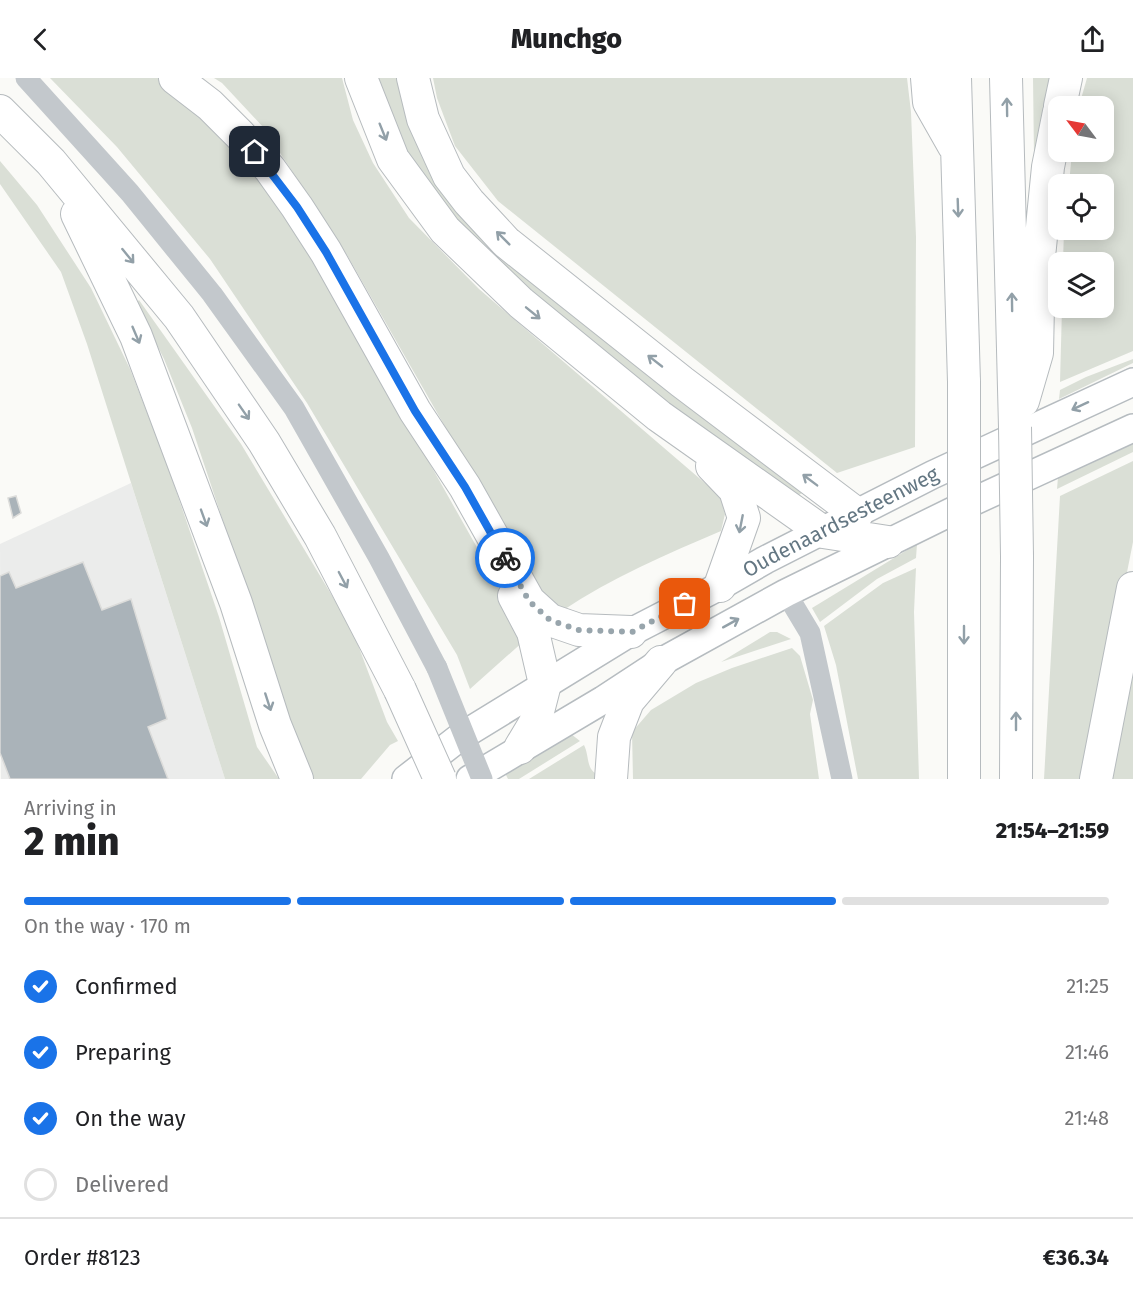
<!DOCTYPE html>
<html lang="en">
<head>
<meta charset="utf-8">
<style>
	:root { --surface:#fff; --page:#f2f2f2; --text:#202124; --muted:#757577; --line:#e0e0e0; --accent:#1a73e8 }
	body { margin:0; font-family:"Fira Sans",sans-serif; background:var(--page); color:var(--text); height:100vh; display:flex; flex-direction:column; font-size:22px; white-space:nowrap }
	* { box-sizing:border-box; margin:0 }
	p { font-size:20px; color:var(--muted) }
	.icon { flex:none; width:33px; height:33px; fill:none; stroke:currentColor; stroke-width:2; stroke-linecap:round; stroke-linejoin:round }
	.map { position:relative; height:701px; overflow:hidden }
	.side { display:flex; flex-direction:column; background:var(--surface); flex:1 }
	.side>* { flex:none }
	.needle { width:39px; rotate:302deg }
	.buttons { position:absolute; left:1048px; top:18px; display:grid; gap:12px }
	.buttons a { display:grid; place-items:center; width:66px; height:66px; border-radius:12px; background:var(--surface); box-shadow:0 3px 15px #0003; font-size:30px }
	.pin { position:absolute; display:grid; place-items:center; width:51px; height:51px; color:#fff; margin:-26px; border-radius:12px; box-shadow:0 3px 9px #0006 }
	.courier { position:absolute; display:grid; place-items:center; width:60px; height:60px; margin:-30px; border:4px solid #1a73e8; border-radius:50%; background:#fff; color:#222; box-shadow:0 2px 8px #0007 }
	.head em { font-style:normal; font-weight:800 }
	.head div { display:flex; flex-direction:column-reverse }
	.head { display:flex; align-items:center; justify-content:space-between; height:102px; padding:0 24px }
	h1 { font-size:39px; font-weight:800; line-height:45px }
	.bar { display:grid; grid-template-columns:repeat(4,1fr); gap:9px 6px; align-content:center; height:72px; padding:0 24px }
	.bar i { height:8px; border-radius:4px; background:var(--line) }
	.bar .active { background:var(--accent) }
	.bar p { grid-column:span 4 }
	.line { display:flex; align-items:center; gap:15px; padding:0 24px; border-top:2px solid var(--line) }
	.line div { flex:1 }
	ol { padding:0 24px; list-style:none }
	li { display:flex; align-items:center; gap:18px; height:66px }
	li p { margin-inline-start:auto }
	li .icon { padding:6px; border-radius:50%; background:var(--accent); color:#fff; stroke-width:4 }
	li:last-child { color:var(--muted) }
	li i { width:33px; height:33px; border:3px solid var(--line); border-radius:50% }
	header { display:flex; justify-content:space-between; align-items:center; height:78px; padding:0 24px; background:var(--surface); font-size:27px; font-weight:800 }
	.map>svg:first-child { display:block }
</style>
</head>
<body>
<header><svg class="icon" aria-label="back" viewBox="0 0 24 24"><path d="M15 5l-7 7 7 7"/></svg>Munchgo<svg class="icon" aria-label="share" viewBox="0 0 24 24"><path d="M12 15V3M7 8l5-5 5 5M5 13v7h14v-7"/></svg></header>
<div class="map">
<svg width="1133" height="701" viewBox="0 0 1133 701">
	<rect width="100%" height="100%" fill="#fafaf7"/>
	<!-- built -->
	<path fill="#ebeceb" d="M131 405 225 701H1L0 466Z"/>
	<!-- green -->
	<path fill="#dadfd6" d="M50 0H161L228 57 319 189 488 489 525 562 470 611 457 577 307 325 210 181 117 69Z
		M214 0H342L353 42 373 85 409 140 479 211 720 418 725 436 721 453C667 476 611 500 562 533L548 522 523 485 347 177 263 49 222 5Z
		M375 0H401L420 66 607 261 802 415 793 421 735 378 523 211 417 101Z
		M433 0H907L911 34 916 159 915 369 837 395 498 123 455 68 437 20Z
		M1033 0H1053L1034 77Z
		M1087 0H1133V273L1060 304 1062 230H1104V184H1063L1064 152H1104V106H1069L1072 74H1104V28H1079Z
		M0 83 37 127 91 210 130 291 167 386 219 539 257 669 279 701H225L87 266 61 194 0 106Z
		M139 222 241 366 352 551 387 644 398 663 390 667 361 701H304L268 591 232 470 192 350 164 281 136 225Z
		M1133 281V285L1059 321 1060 312 1086 299Z
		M1133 364V374L1057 411 1058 399Z
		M1133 383V464L1086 701H1044L1060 418Z
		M917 466 916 480 877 501 820 544 812 530Z
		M916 490 914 534 919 701H858L836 587 824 548 883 505Z
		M770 554H777L791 561 721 584Z
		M792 570 800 578 813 622 810 636 819 701H633L632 654 651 632 696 605 732 590Z
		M1133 591V701H1111Z
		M571 656 580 663 519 701H508L505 695Z
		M584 667C590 679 585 693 601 698L600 701H529Z"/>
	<!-- building -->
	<path fill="#aab3b9" stroke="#dcdcda" stroke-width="1.5" d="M16 418 21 435 13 440 8 420Z
		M83 484 102 532 131 521 167 641 148 649 168 701H10L0 675V498L9 494 16 510Z"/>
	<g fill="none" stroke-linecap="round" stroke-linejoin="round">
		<defs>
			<g id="major">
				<path id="s1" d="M406 701 460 659 631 554 720 508 765 482 932 397 1133 304"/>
				<path d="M470 701 603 622 661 584 786 515 959 430 1133 350"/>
			</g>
			<path id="highway" d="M175 0 210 27 240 57 270 91 297 129 326 174 415 333 465 409 529 523 550 542 579 552 631 554
				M361 0 393 81 445 152 521 225 659 338 823 454 888 464
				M413 0 423 41 449 98 469 124 506 164 682 304 857 436
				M927 0 929 24 954 68
				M955 0 964 304
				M1006 0 1015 349
				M1060 28 1066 0
				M0 33 51 84 179 239 264 364 320 458 400 612
				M77 136 136 258 236 525 275 647 297 701
				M1023 323 1037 275 1039 179 1048 89 1059 34
				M712 388 735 412 744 440 720 508
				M964 498V701
				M514 518 533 554 545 606 535 645 520 670
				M611 701 614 659 628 623 661 584
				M1016 701 1017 478
				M1096 701 1133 510"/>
		</defs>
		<!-- major casing -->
		<use href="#major" stroke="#b6bcc0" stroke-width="30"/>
		<!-- highway casing -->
		<use href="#highway" stroke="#b6bbbe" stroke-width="34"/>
		<!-- minor -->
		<path stroke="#c3c8cc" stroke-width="21" d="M26 0 130 115 212 216 294 330 379 480 437 590
			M786 515 810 555 842 701"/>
		<!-- major -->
		<use href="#major" stroke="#fff" stroke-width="27"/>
		<!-- highway -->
		<use href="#highway" stroke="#fff" stroke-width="32"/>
		<defs>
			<path id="highway-bridge" d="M1015 349 1017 478
				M964 498V304
				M400 612 440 701"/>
		</defs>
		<!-- highway-bridge casing -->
		<use href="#highway-bridge" stroke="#b6bbbe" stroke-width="34" stroke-linecap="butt"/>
		<!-- minor-bridge -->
		<path stroke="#c3c8cc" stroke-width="21" d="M437 590 482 701"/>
		<!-- highway-bridge -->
		<use href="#highway-bridge" stroke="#fff" stroke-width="32"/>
	</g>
	<!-- one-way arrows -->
	<defs><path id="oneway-shaft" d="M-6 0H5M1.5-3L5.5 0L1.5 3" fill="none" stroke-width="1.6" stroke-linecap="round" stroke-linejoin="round" transform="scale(1.5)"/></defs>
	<g stroke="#92a0a8">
		<use href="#oneway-shaft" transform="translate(1007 29) rotate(-91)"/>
		<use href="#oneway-shaft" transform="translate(383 54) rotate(68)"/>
		<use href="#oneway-shaft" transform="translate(958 130) rotate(88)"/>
		<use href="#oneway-shaft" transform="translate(503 160) rotate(-135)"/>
		<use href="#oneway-shaft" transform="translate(128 178) rotate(51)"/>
		<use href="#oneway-shaft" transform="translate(1012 224) rotate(-91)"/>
		<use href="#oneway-shaft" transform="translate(533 235) rotate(39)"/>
		<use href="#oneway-shaft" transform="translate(136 257) rotate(67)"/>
		<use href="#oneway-shaft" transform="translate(655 283) rotate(-142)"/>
		<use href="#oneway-shaft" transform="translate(1080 328) rotate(155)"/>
		<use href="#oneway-shaft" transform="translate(244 334) rotate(55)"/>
		<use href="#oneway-shaft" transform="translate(810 402) rotate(-143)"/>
		<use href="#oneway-shaft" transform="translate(204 440) rotate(70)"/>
		<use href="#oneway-shaft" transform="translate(741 446) rotate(101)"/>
		<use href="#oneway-shaft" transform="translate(343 502) rotate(62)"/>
		<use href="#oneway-shaft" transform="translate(731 545) rotate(-29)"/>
		<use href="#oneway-shaft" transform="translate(964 557) rotate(90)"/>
		<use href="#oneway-shaft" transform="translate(268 624) rotate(72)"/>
		<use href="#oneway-shaft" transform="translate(1016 643) rotate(-90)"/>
	</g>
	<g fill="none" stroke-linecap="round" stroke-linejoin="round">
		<!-- done -->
		<path stroke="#98a5ac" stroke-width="6" stroke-dasharray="0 10.8" d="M505 480 529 523 550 542 579 552 632 554 685 526"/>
		<!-- route -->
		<path stroke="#1a73e8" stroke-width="8" d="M255 74 297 129 326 174 415 333 465 409 505 480"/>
	</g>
	<g text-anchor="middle" stroke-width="6" stroke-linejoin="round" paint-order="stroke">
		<!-- street labels -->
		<g font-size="21" fill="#647783" stroke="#fff">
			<text dy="7" stroke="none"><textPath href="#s1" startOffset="506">Oudenaardsesteenweg</textPath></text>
		</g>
	</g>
</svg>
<div class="buttons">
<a><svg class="needle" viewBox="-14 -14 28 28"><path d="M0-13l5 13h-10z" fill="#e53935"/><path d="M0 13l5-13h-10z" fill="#757577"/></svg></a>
<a><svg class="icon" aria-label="locate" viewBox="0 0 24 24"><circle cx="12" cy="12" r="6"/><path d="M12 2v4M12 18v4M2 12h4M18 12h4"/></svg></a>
<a><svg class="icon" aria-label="layers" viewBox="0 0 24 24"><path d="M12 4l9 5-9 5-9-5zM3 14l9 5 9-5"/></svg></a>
</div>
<div class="pin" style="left:685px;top:526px;background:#ea580c"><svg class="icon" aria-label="bag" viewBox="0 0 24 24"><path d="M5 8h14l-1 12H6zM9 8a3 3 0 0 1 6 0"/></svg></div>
<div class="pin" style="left:255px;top:74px;background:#1f2937"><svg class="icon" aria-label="home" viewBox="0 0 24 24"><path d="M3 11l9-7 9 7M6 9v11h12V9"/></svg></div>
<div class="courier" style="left:505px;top:480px"><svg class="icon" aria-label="bike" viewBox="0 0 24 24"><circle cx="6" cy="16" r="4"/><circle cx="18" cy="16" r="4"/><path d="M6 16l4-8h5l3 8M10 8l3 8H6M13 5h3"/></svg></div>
</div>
<section class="side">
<div class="head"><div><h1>2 min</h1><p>Arriving in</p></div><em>21:54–21:59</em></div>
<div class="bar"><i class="active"></i><i class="active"></i><i class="active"></i><i></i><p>On the way · 170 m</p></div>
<ol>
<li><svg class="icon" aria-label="check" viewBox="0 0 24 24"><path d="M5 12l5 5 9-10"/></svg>Confirmed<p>21:25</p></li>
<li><svg class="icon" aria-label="check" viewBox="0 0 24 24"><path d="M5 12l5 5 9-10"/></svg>Preparing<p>21:46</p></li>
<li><svg class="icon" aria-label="check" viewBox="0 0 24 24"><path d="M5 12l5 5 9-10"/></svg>On the way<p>21:48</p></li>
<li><i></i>Delivered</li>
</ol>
<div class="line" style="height:78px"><div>Order #8123</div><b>€36.34</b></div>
</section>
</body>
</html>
